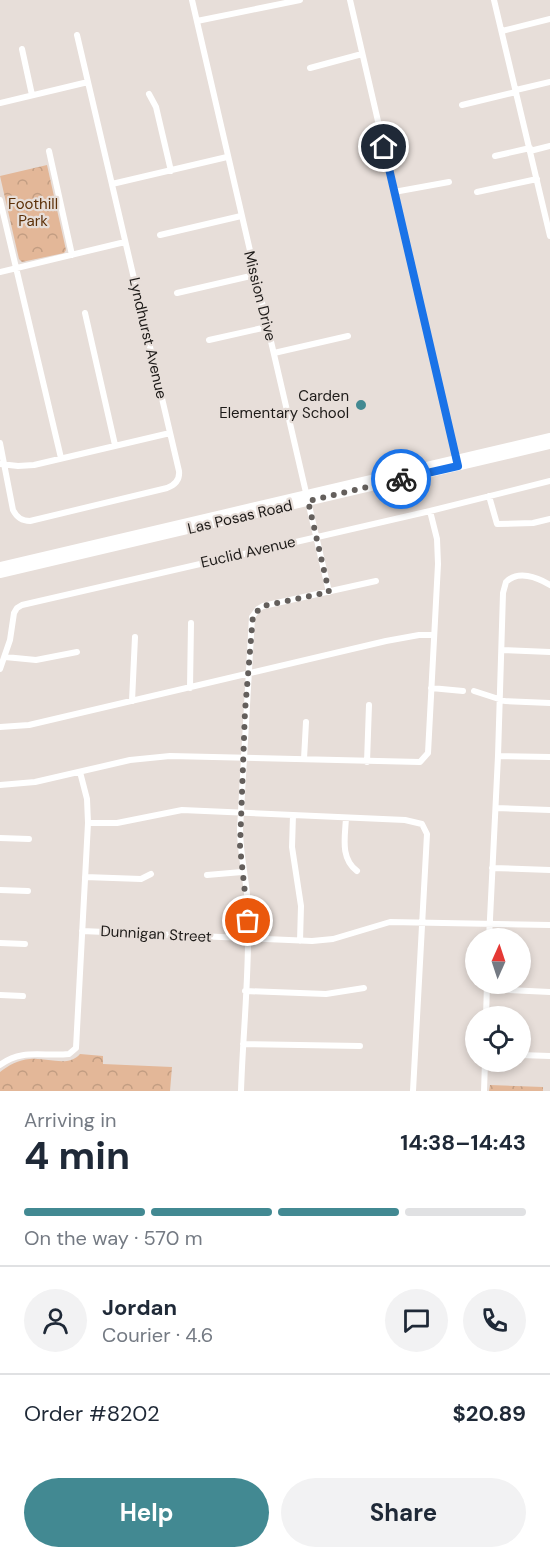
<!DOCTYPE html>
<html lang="en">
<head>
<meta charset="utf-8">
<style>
	:root { --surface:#fff; --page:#f2f2f3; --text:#1f2937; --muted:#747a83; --line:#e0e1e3; --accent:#428992 }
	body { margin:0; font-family:"DM Sans",sans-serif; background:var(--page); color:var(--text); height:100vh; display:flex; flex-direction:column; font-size:22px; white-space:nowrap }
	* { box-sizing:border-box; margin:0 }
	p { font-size:20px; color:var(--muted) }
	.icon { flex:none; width:33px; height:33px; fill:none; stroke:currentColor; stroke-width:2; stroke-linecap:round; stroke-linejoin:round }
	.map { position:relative; height:1091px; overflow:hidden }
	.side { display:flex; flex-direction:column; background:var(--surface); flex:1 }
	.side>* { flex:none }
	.needle { width:39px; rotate:3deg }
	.controls { position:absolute; left:465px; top:928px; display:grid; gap:12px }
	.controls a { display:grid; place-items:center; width:66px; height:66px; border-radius:50%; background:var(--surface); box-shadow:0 3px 9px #0003; font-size:30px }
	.pin { position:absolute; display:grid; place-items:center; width:51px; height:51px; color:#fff; margin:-26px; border:3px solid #fff; border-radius:50%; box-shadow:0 2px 6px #0007 }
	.courier { position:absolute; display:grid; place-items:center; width:60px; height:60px; margin:-30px; border:4px solid #1a73e8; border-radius:50%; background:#fff; color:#222; box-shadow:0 2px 8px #0007 }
	.overview em { font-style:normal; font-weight:700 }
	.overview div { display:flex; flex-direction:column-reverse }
	.overview { display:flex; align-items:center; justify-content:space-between; height:102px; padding:0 24px }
	h1 { font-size:39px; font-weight:700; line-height:45px }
	.bar { display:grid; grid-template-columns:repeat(4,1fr); gap:9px 6px; align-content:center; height:72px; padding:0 24px }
	.bar i { height:8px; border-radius:4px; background:var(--line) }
	.bar .selected { background:var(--accent) }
	.bar p { grid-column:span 4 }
	.line { display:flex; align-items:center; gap:15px; padding:0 24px; border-top:2px solid var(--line) }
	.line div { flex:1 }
	.round { display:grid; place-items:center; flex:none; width:63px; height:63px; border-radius:32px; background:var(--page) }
	.primary-button { display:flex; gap:12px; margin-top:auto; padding:12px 24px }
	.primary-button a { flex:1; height:69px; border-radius:36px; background:var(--accent); color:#fff; font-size:24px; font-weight:700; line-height:69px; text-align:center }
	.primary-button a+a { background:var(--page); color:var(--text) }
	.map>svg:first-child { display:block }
</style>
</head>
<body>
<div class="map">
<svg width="550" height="1091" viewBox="0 0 550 1091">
	<defs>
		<pattern id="forest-crowns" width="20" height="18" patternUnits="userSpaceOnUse" patternTransform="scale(1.5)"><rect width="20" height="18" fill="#e3b798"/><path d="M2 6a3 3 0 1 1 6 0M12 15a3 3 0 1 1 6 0" fill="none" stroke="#c29d82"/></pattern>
	</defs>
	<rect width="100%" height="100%" fill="#e7ded9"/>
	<!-- forest -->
	<path fill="url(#forest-crowns)" d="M47 165 66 250 64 253 22 262 19 259 0 176Z
		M80 1054 103 1056V1064L172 1067 170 1091H0V1072C9 1065 18 1060 30 1059 47 1057 68 1068 80 1054Z
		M490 1085 543 1087V1091H489Z"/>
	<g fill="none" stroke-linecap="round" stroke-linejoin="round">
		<!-- minor -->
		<path stroke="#fff" stroke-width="6" d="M192 0 329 592
			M350 0 457 463
			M494 0 550 236
			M197 21 300 0
			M502 31 550 19
			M22 49 32 95
			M310 68 362 54
			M516 90 550 82
			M149 94 156 107 171 171
			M0 103 88 82
			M462 105 516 92
			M49 151 72 255
			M530 151 550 146
			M495 156 530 148
			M112 184 227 157
			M394 192 449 182
			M477 192 537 179
			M0 200 61 458
			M160 235 241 216
			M0 272 125 242
			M177 293 255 275
			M85 313 115 445
			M209 340 267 327
			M274 353 348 336
			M0 443 13 510C17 518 22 521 30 521L167 488C175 485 180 480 179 471L77 35
			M0 464 18 466 34 465 170 433
			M489 496 497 524 533 523 550 519
			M502 650 550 652
			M5 657 36 660 77 652
			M0 669 10 640 14 613 17 608 22 605 430 511 550 481
			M190 688 191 623
			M431 688 463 691
			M474 691 505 701 550 703
			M132 701 135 637
			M0 727 29 725 386 641 419 635H434
			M498 756 550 757
			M304 759 306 722
			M367 762 369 705
			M0 785 35 782 130 760 170 756 420 762 428 753 438 564 437 539 430 511
			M496 808 550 810
			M293 815 292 847 301 906 300 941
			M346 818C345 837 340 858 357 871
			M88 823H117L182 810 405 820 422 824 427 834 413 1091
			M0 838 29 839
			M492 868 550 870
			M207 875 242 872
			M85 877 141 879 151 874
			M0 890 28 891
			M82 931 312 941 333 939 390 922 550 925
			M489 939 498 756 503 593 506 582C518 570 537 577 550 585
			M0 943 25 944
			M487 989 550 992
			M245 991 326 994 364 988
			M0 995 23 996
			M486 1017 487 984
			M243 1044 360 1046
			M520 1055 550 1056
			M0 1065C22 1048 44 1057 69 1054L76 1048 88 823 87 799 80 772
			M241 1091C243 1030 250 968 248 907 247 881 240 856 240 829L252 617 258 609 263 606 376 581
			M484 1091 485 1062"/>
		<!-- major -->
		<path stroke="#fff" stroke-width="8" d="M0 566 550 437
			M0 574 550 445"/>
	</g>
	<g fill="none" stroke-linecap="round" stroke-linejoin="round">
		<!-- done -->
		<path stroke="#645f5c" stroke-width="6" stroke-dasharray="0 10.8" d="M248 921 240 847 245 711 253 615 263 606 329 592 308 501 401 479"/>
		<!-- route -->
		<path stroke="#1a73e8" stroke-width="8" d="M384 147 458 466 401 479"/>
	</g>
	<!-- markers -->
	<circle fill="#428992" stroke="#e7ded9" stroke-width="2" cx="361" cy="405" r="6"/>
	<g text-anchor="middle" stroke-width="4.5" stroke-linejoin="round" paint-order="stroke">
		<!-- park labels -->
		<g font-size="15" fill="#5d3109" stroke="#e7ded9">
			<text x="33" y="209">Foothill<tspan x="33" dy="17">Park</tspan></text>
		</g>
		<!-- street labels -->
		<g font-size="15" fill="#1d1a18" stroke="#e7ded9">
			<text transform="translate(260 296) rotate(76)" y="5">Mission Drive</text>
			<text transform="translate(148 338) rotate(77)" y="5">Lyndhurst Avenue</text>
			<text transform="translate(240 517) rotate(-13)" y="5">Las Posas Road</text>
			<text transform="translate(248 552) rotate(-13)" y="5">Euclid Avenue</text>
			<text transform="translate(156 934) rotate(3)" y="5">Dunnigan Street</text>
		</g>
		<!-- poi labels -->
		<g font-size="15" fill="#1d1a18" stroke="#e7ded9" text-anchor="end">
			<text x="349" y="401">Carden<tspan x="349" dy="17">Elementary School</tspan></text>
		</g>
	</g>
</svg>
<div class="controls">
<a><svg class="needle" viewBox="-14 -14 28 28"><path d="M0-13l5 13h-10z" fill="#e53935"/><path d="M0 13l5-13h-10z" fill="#747a83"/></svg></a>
<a><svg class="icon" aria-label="locate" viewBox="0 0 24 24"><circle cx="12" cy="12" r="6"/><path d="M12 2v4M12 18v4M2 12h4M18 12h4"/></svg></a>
</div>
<div class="pin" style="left:248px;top:921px;background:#ea580c"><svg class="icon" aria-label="bag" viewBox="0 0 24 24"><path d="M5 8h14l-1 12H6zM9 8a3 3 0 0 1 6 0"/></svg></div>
<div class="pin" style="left:384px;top:147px;background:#1f2937"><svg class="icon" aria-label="home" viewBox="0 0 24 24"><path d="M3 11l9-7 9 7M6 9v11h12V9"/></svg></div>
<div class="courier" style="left:401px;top:479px"><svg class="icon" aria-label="bike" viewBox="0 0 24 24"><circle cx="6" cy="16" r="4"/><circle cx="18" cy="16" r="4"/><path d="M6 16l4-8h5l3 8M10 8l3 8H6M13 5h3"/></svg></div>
</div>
<section class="side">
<div class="overview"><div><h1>4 min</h1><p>Arriving in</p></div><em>14:38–14:43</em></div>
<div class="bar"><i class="selected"></i><i class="selected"></i><i class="selected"></i><i></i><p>On the way · 570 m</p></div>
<div class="line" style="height:108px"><a class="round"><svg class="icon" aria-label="person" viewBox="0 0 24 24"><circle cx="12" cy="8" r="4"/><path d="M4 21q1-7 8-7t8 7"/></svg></a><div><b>Jordan</b><p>Courier · 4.6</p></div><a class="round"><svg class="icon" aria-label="chat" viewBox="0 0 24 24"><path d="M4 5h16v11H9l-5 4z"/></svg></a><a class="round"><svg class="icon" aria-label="phone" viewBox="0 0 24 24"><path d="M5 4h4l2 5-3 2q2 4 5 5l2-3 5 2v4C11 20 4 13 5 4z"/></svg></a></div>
<div class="line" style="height:78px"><div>Order #8202</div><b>$20.89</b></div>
<div class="primary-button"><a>Help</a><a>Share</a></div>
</section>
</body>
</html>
